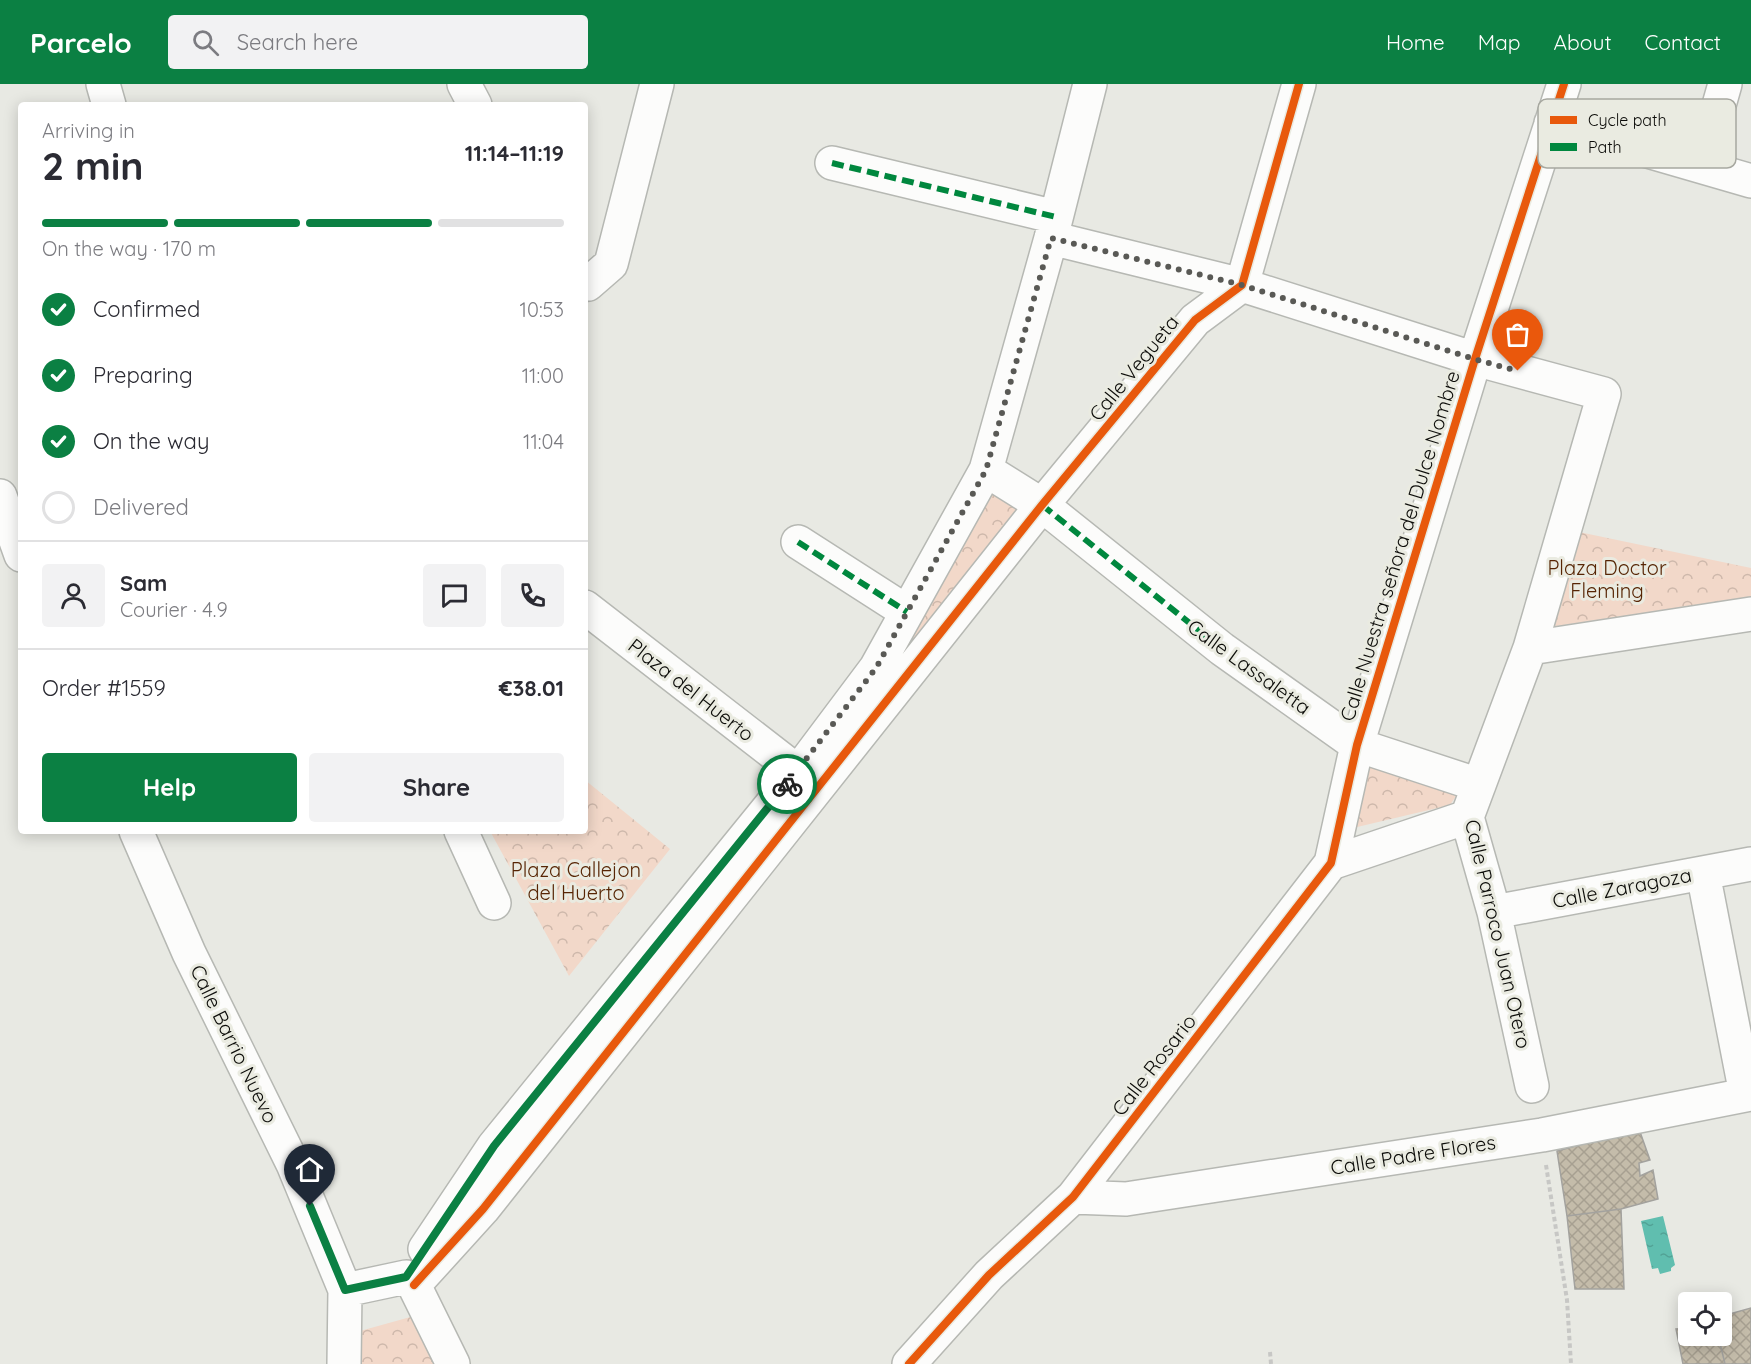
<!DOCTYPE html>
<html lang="en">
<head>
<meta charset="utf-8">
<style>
	:root { --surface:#fff; --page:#f2f2f3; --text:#2b2b33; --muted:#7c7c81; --line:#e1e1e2; --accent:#0b8043 }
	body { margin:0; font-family:Quicksand,sans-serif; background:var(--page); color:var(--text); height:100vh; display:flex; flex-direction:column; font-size:22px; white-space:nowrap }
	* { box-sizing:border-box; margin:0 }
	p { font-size:20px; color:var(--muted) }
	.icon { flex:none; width:33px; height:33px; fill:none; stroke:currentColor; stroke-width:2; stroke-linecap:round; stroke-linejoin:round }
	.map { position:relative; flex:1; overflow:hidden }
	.drawer { position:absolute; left:18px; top:18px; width:570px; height:732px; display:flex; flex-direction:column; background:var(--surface); border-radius:6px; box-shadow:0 3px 15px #0003 }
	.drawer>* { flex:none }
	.fabs { position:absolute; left:1678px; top:1208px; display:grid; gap:12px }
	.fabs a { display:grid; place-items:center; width:54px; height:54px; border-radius:6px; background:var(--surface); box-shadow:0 3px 15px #0003; font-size:30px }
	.pin { position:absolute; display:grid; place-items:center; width:51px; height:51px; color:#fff; margin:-62px -26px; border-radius:50% 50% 50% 0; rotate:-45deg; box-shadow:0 0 6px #0007 }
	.pin .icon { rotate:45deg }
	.courier { position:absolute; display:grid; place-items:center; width:60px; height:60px; margin:-30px; border:4px solid #0b8043; border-radius:50%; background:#fff; color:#222; box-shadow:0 2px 8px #0007 }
	.headline em { font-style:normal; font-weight:700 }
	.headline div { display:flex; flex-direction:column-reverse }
	.headline { display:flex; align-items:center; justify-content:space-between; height:102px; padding:0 24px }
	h1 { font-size:39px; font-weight:700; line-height:45px }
	.bar { display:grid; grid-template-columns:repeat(4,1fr); gap:9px 6px; align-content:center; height:72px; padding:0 24px }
	.bar i { height:8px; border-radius:4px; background:var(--line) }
	.bar .on { background:var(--accent) }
	.bar p { grid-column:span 4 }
	.line { display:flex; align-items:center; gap:15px; padding:0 24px; border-top:2px solid var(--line) }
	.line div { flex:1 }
	.round { display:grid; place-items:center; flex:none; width:63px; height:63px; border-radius:6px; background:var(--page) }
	ol { padding:0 24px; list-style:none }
	li { display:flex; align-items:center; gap:18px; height:66px }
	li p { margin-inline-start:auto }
	li .icon { padding:6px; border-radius:50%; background:var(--accent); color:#fff; stroke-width:4 }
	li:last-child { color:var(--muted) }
	li i { width:33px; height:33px; border:3px solid var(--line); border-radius:50% }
	.cta { display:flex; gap:12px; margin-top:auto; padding:12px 24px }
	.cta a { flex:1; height:69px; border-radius:6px; background:var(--accent); color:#fff; font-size:24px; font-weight:700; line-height:69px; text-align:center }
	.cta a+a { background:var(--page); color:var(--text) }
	header { display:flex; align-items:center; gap:36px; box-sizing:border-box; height:84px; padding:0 30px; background:var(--accent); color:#fff }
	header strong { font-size:28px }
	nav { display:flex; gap:33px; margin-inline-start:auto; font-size:21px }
	.search { width:420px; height:54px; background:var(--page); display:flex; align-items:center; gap:15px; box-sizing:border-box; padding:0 21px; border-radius:6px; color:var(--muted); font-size:22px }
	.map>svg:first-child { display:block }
</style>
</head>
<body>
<header>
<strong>Parcelo</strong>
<div class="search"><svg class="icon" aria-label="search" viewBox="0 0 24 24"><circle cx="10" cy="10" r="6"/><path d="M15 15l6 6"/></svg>Search here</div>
<nav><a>Home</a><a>Map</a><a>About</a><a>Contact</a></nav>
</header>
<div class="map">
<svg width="1751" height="1280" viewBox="0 0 1751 1280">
	<defs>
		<pattern id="park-crowns" width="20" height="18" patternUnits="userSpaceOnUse" patternTransform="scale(1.5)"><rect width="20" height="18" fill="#f2d8c9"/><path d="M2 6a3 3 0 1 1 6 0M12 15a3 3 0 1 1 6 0" fill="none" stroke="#ceb8ab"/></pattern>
		<pattern id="water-ripples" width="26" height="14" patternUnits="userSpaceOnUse" patternTransform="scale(1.5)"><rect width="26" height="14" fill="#60beaf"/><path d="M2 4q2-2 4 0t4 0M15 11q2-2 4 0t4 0" fill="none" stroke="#52a295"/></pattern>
		<pattern id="building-cross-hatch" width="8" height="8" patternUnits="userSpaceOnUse" patternTransform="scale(1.5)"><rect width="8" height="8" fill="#c4bcaa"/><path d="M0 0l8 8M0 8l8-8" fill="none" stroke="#a7a091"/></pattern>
	</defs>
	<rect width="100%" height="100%" fill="#e8e9e3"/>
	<!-- park -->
	<path fill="url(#park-crowns)" d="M986 403 1029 428 907 584 885 578Z
		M1579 448 1751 484V513L1550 543Z
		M1367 678 1460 706 1450 721 1353 744Z
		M585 696 670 765 569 892 490 747H585Z
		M414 1232 443 1280H351L360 1247Z"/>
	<!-- water -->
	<path fill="url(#water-ripples)" d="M1663 1132 1675 1181 1671 1184V1187L1660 1190 1658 1184 1652 1185 1641 1137Z"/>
	<!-- building -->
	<path fill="url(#building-cross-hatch)" stroke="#a3a29e" stroke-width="1.5" d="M1639 1045 1650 1076 1639 1079 1640 1092 1653 1086 1658 1115 1621 1125 1567 1132 1557 1067Z
		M1621 1125 1624 1205H1575L1567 1132Z
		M1751 1224V1280H1725L1718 1251H1722V1232Z
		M1689 1244V1251H1718L1725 1280H1683L1676 1245Z"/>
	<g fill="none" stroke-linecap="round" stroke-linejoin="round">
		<defs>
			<path id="minor" d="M103 0 109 21
				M464 0 475 21
				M1551 39 1751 97
				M832 79 1056 133
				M1702 81 1725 0
				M1051 154 1242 201 1475 275 1604 310 1530 564 1467 733 1494 828 1532 1002
				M585 199 588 200 611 180 657 0
				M986 386 1042 421 1222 565 1357 661 1479 701
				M0 412 21 471
				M798 458 907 528
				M585 523 798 688
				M1530 564 1751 530
				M136 747 189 869 293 1080 345 1206
				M461 747 494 819
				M1331 779 1467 733
				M1703 789 1746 1010
				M1494 828 1751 780
				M1073 1113 1126 1115 1542 1051 1751 1010
				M425 1165 494 1062 798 688 876 584 986 386 1051 154 1090 0
				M414 1201 483 1125 1042 421 1195 236 1242 201 1299 0
				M344 1280 345 1206 406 1193 414 1201 453 1280
				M909 1280 989 1191 1073 1113 1331 779 1357 661 1475 275 1564 0"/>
		</defs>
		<!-- minor casing -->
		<use href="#minor" stroke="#b6b8b3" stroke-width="36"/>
		<!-- path -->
		<path stroke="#c7c7c5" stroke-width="4" stroke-dasharray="4.5 3" stroke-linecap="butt" d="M1546 1081 1567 1216 1571 1280
			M1270 1268 1271 1280"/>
		<!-- minor -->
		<use href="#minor" stroke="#fcfcfb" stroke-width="33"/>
		<!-- quiet -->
		<path stroke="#00873e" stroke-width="6" stroke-dasharray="12 6" stroke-linecap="butt" d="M832 79 1056 133
			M1042 421 1222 565
			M798 458 907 528"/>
		<defs>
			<path id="cycleway" d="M414 1201 483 1125 1042 421 1195 236 1242 201 1299 0
				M909 1280 989 1191 1073 1113 1331 779 1357 661 1475 275 1564 0"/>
		</defs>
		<!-- cycleway casing -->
		<use href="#cycleway" stroke="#eaebe1" stroke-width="11"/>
		<!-- cycleway -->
		<use href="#cycleway" stroke="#e8590c" stroke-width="8"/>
	</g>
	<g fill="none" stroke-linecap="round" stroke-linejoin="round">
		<!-- done -->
		<path stroke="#595955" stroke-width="6" stroke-dasharray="0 10.8" d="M787 700 876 584 986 386 1051 154 1242 201 1474 275 1518 287"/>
		<!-- route -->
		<path stroke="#0b8043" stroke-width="8" d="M310 1122 345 1206 406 1193 494 1062 787 700"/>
	</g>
	<g text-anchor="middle" stroke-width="6" stroke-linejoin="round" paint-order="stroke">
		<!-- street labels -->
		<g font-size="20" fill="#0c0c09" stroke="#eaebe1">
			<text transform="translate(1134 284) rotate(-51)" y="7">Calle Vegueta</text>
			<text transform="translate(1400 462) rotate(-73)" y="7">Calle Nuestra señora del Dulce Nombre</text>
			<text transform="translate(1249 583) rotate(36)" y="7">Calle Lassaletta</text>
			<text transform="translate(691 606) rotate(38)" y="7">Plaza del Huerto</text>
			<text transform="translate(1622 804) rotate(-11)" y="7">Calle Zaragoza</text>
			<text transform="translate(1498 850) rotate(77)" y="7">Calle Parroco Juan Otero</text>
			<text transform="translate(234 960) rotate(64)" y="7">Calle Barrio Nuevo</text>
			<text transform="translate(1154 981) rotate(-52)" y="7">Calle Rosario</text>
			<text transform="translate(1413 1071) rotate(-9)" y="7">Calle Padre Flores</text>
		</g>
		<!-- park labels -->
		<g font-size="20" fill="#572504" stroke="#eaebe1">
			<text x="1607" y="491">Plaza Doctor<tspan x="1607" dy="23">Fleming</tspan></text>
			<text x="576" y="793">Plaza Callejon<tspan x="576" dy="23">del Huerto</tspan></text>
		</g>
	</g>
	<!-- legend -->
	<rect x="1538" y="15" width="198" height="69" rx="9" fill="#eaebe1" stroke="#a7a8a0" stroke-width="1.5"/>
	<rect x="1550" y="32" width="27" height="8" fill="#e8590c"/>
	<rect x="1550" y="59" width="27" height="8" fill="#00873e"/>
	<g font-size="16" fill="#0c0c09">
		<text x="1588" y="42">Cycle path</text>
		<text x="1588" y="69">Path</text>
	</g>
</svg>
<div class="fabs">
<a><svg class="icon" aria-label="locate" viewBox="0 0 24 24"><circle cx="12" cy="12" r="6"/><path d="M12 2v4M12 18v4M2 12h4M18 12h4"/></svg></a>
</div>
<div class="pin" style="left:1518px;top:287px;background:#ea580c"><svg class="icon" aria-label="bag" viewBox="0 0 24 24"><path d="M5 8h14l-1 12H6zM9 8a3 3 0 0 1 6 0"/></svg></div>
<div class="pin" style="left:310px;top:1122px;background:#1f2937"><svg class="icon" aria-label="home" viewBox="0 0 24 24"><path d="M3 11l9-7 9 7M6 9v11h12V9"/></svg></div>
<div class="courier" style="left:787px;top:700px"><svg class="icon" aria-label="bike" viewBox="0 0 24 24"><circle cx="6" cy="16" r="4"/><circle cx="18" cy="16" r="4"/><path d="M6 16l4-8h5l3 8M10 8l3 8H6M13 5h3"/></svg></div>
<section class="drawer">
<div class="headline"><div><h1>2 min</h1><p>Arriving in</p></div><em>11:14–11:19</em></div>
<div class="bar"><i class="on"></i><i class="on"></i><i class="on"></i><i></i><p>On the way · 170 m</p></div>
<ol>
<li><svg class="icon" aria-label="check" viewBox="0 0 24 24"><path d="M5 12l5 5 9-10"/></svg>Confirmed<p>10:53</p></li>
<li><svg class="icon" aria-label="check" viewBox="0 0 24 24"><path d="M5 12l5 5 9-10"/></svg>Preparing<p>11:00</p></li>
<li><svg class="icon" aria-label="check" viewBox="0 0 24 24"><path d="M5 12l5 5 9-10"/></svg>On the way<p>11:04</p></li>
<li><i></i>Delivered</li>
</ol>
<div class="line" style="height:108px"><a class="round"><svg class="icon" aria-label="person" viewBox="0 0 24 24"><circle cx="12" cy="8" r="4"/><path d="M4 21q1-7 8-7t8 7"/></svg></a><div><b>Sam</b><p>Courier · 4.9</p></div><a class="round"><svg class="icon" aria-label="chat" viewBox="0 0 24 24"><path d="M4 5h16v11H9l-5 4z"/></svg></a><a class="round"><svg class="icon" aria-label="phone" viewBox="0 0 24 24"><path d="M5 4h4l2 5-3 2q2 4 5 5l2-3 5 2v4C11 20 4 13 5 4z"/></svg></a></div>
<div class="line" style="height:78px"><div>Order #1559</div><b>€38.01</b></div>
<div class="cta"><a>Help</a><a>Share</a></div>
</section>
</div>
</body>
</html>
